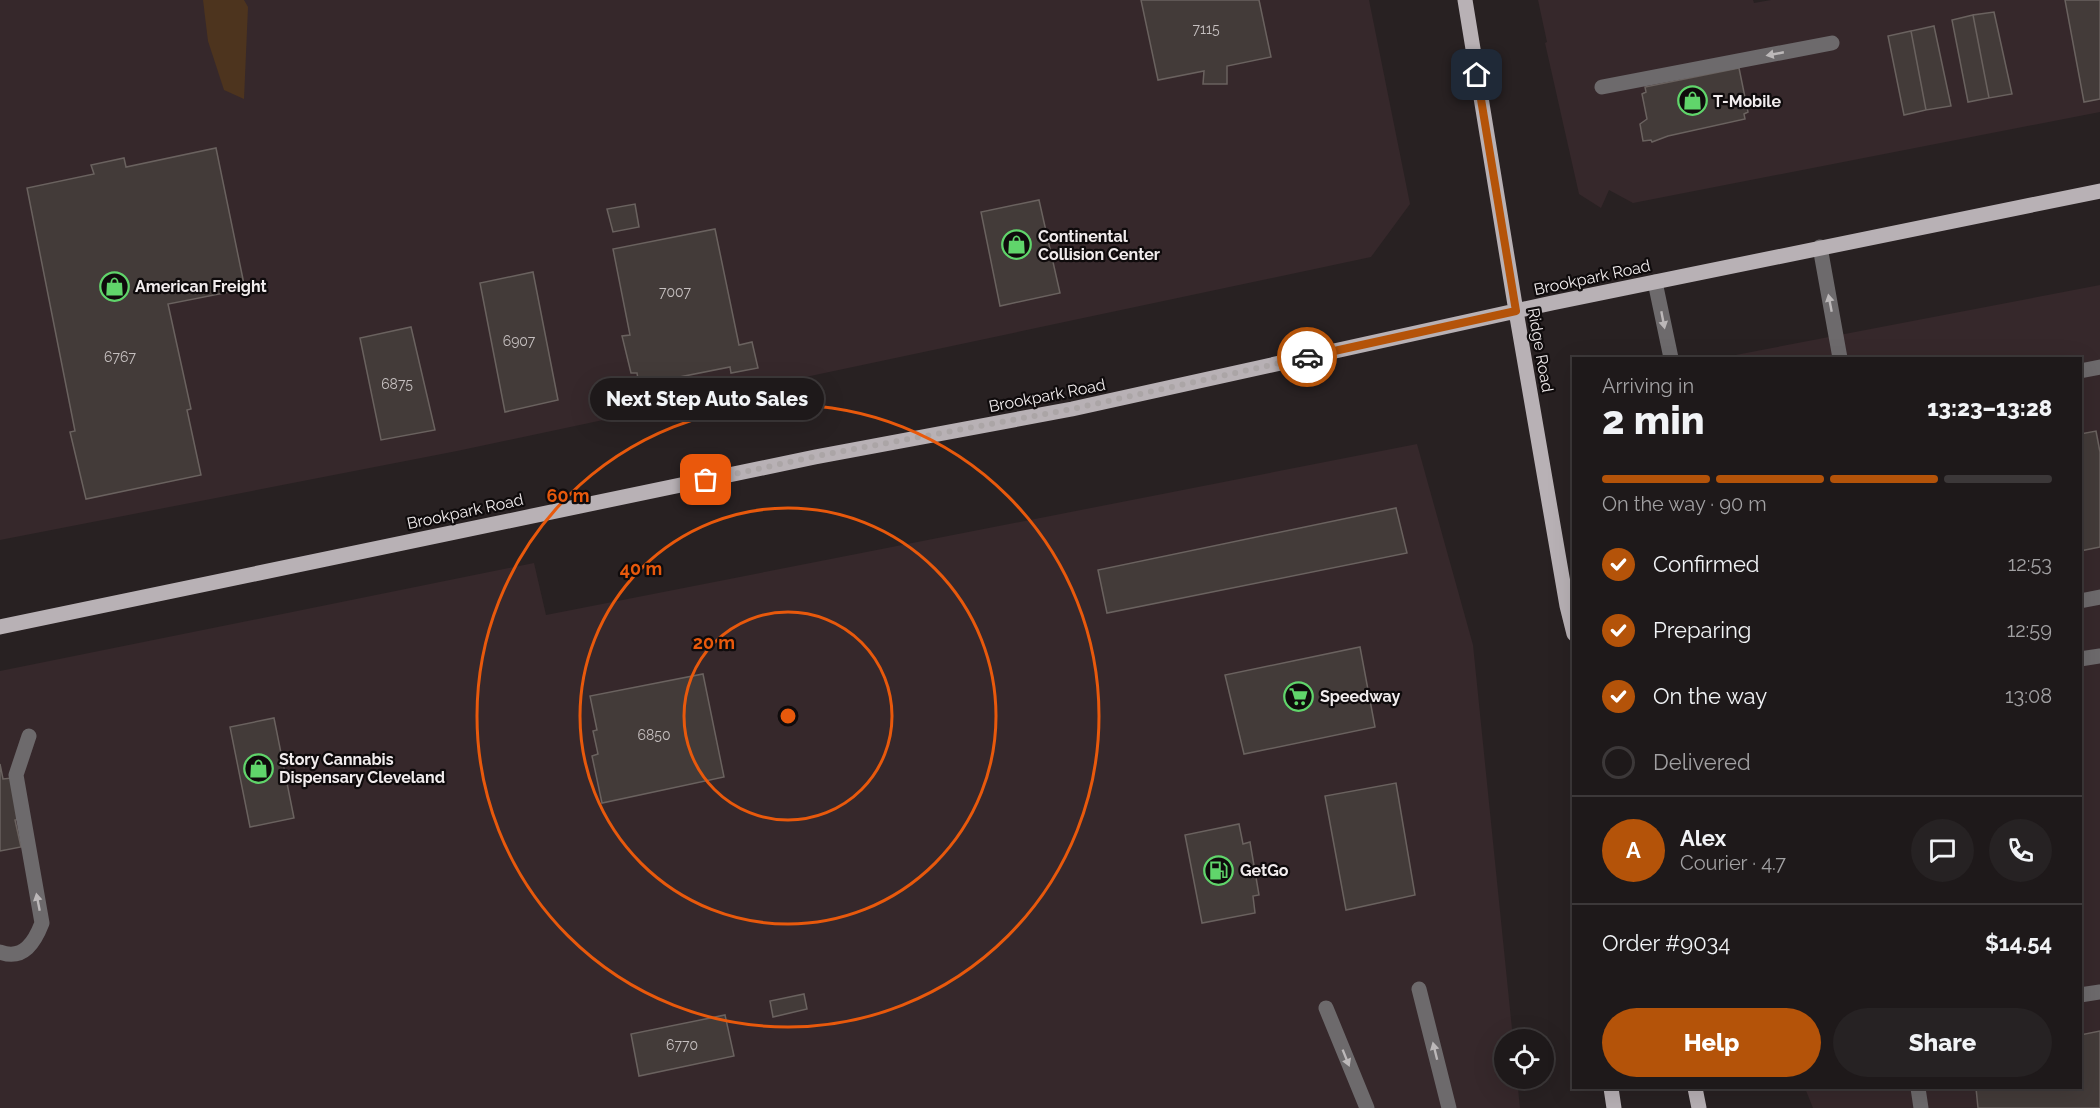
<!DOCTYPE html>
<html lang="en">
<head>
<meta charset="utf-8">
<style>
	:root { --surface:#1e191a; --page:#262223; --text:#f1f3f6; --muted:#a1a0a2; --line:#3c3839; --accent:#b45309 }
	body { margin:0; font-family:Raleway,sans-serif; background:var(--page); color:var(--text); height:100vh; display:flex; flex-direction:column; font-size:22px; white-space:nowrap }
	* { box-sizing:border-box; margin:0 }
	p { font-size:20px; color:var(--muted) }
	.icon { flex:none; width:33px; height:33px; fill:none; stroke:currentColor; stroke-width:2; stroke-linecap:round; stroke-linejoin:round }
	.map { position:relative; flex:1; overflow:hidden }
	.details { position:absolute; left:1572px; top:357px; width:510px; height:732px; display:flex; flex-direction:column; background:var(--surface); border-radius:0px; box-shadow:0 6px 24px #0002,0 0 0 2px var(--line) }
	.details>* { flex:none }
	.fabs { position:absolute; left:1494px; top:1029px; display:grid; gap:12px }
	.fabs a { display:grid; place-items:center; width:60px; height:60px; border-radius:50%; background:var(--surface); box-shadow:0 6px 24px #0002,0 0 0 2px var(--line); font-size:30px }
	.pin { position:absolute; display:grid; place-items:center; width:51px; height:51px; color:#fff; margin:-26px; border-radius:12px; box-shadow:0 3px 9px #0006 }
	.courier { position:absolute; display:grid; place-items:center; width:60px; height:60px; margin:-30px; border:4px solid #b45309; border-radius:50%; background:#fff; color:#222; box-shadow:0 2px 8px #0007 }
	.bubble { position:absolute; height:42px; border-radius:21px; background:var(--surface); box-shadow:0 6px 24px #0002,0 0 0 2px var(--line); font-size:20px; font-weight:800; line-height:42px; text-align:center }
	.summary em { font-style:normal; font-weight:800 }
	.summary div { display:flex; flex-direction:column-reverse }
	.summary { display:flex; align-items:center; justify-content:space-between; height:102px; padding:0 30px }
	h1 { font-size:39px; font-weight:800; line-height:45px }
	.bar { display:grid; grid-template-columns:repeat(4,1fr); gap:9px 6px; align-content:center; height:72px; padding:0 30px }
	.bar i { height:8px; border-radius:4px; background:var(--line) }
	.bar .active { background:var(--accent) }
	.bar p { grid-column:span 4 }
	.line { display:flex; align-items:center; gap:15px; padding:0 30px; border-top:2px solid var(--line) }
	.line div { flex:1 }
	.round { display:grid; place-items:center; flex:none; width:63px; height:63px; border-radius:32px; background:var(--page) }
	ol { padding:0 30px; list-style:none }
	li { display:flex; align-items:center; gap:18px; height:66px }
	li p { margin-inline-start:auto }
	li .icon { padding:6px; border-radius:50%; background:var(--accent); color:#fff; stroke-width:4 }
	li:last-child { color:var(--muted) }
	li i { width:33px; height:33px; border:3px solid var(--line); border-radius:50% }
	.button { display:flex; gap:12px; margin-top:auto; padding:12px 30px }
	.button a { flex:1; height:69px; border-radius:36px; background:var(--accent); color:#fff; font-size:24px; font-weight:800; line-height:69px; text-align:center }
	.button a+a { background:var(--page); color:var(--text) }
	.map>svg:first-child { display:block }
</style>
</head>
<body>
<div class="map">
<svg width="2100" height="1108" viewBox="0 0 2100 1108">
	<rect width="100%" height="100%" fill="#282122"/>
	<!-- built -->
	<path fill="#36282b" d="M0 0H1369L1410 204 1371 257 457 451 0 540Z
		M1538 0H1753L1754 3 1771 0H2100V112L1633 203 1609 190 1601 208 1579 194 1545 43 1547 42Z
		M2100 285V1108H1813L1805 1088H2080V358H1720Z
		M1417 444 1473 645 1513 1039 1504 1040V1078L1517 1079 1520 1108H0V671L534 563 546 615Z"/>
	<!-- green -->
	<path fill="#4d341e" d="M203 0H244L248 7 244 99 224 90 208 41Z"/>
	<!-- building -->
	<path fill="#433b39" stroke="#6a625f" stroke-width="1.5" d="M1141 0H1259L1271 57 1227 66V84H1203L1204 71 1158 80Z
		M2065 0H2100V99L2084 102Z
		M1994 12 2012 94 1989 98 1973 15Z
		M1973 15 1989 98 1968 102 1952 20Z
		M1934 26 1951 106 1926 110 1911 31Z
		M1911 31 1926 110 1904 115 1888 36Z
		M1739 68 1748 112 1744 114 1745 119 1668 136 1652 142 1651 140 1643 141 1640 124 1647 119 1642 94 1646 92 1645 87Z
		M216 148 245 289 168 304 191 409 187 410 201 475 86 499 70 432 75 431 27 188 94 174 91 165 124 158 126 167Z
		M1039 200 1060 293 1000 306 981 212Z
		M635 204 639 227 613 232 607 209Z
		M715 229 739 345 752 342 758 368 731 373 730 367 639 385 637 373H631L622 336 630 335 613 249Z
		M533 272 558 400 505 412 480 283Z
		M411 327 435 430 381 440 360 338Z
		M2096 431 2100 452V547L2080 551V434Z
		M1396 508 1407 553 1107 613 1098 570Z
		M1360 647 1375 727 1244 754 1225 675Z
		M703 674 724 777 602 803 592 756 598 754 593 731 597 730 590 696Z
		M274 718 294 818 250 827 230 727Z
		M0 764 3 779 12 778 20 819 15 820 21 847 0 851Z
		M1396 783 1415 895 1346 910 1325 796Z
		M1239 824 1243 844 1250 842 1259 895 1253 896 1255 913 1202 923 1185 835Z
		M804 994 807 1009 773 1017 770 1001Z
		M725 1015 734 1056 639 1076 631 1034Z
		M2100 1031V1108H1978L1976 1088H2080V1035Z"/>
	<g fill="none" stroke-linecap="round" stroke-linejoin="round">
		<!-- minor -->
		<path stroke="#6d6a6c" stroke-width="15" d="M1602 87 1832 43
			M1820 247 1840 358
			M1655 282 1671 358
			M2080 371 2100 367
			M2080 601 2100 597
			M2080 659 2100 656
			M0 952C24 961 35 941 42 923L16 775 29 736
			M1419 989 1449 1108
			M2080 995 2100 992
			M1326 1008 1367 1108
			M1918 1088 1921 1108"/>
		<!-- major -->
		<path stroke="#b8b1b5" stroke-width="15" d="M1465 0 1516 311 1567 606 1574 634
			M0 627 815 457 1072 409 1552 303 2100 191
			M1611 1088 1614 1108
			M1695 1088 1699 1108"/>
	</g>
	<!-- one-way arrows -->
	<defs><path id="oneway-solid" d="M-6-.8H1V-3.2L6.5 0L1 3.2V.8H-6Z" transform="scale(1.5)"/></defs>
	<g fill="#bcb8b9">
		<use href="#oneway-solid" transform="translate(1775 54) rotate(169)"/>
		<use href="#oneway-solid" transform="translate(1830 303) rotate(-101)"/>
		<use href="#oneway-solid" transform="translate(1663 320) rotate(79)"/>
		<use href="#oneway-solid" transform="translate(38 902) rotate(-101)"/>
		<use href="#oneway-solid" transform="translate(1435 1051) rotate(-104)"/>
		<use href="#oneway-solid" transform="translate(1346 1058) rotate(68)"/>
	</g>
	<g fill="none" stroke-linecap="round" stroke-linejoin="round">
		<!-- done -->
		<path stroke="#aba5a6" stroke-width="6" stroke-dasharray="0 10.8" d="M706 480 827 454 1072 409 1307 357"/>
		<!-- route -->
		<path stroke="#b45309" stroke-width="8" d="M1307 357 1516 311 1477 75"/>
	</g>
	<!-- distance rings -->
	<g fill="none" stroke="#e8590c" stroke-width="3">
		<circle cx="788" cy="716" r="104"/>
		<circle cx="788" cy="716" r="208"/>
		<circle cx="788" cy="716" r="311"/>
	</g>
	<!-- icons -->
	<defs>
		<symbol id="shop-ring" viewBox="-11 -11 22 22"><circle r="9.5" fill="#0f0b0c" stroke="#60d56b" stroke-width="1.5"/><path d="M-5-2.5h2.3a2.7 3.5 0 0 1 5.4 0H5L5.5 6h-11ZM-1.5-2.5h3a1.5 2.3 0 0 0-3 0Z" fill="#60d56b"/></symbol>
		<symbol id="supermarket-ring" viewBox="-11 -11 22 22"><circle r="9.5" fill="#0f0b0c" stroke="#60d56b" stroke-width="1.5"/><path d="M-6-5.5h2.5l.6 2H6L4.5 2H-2.5L-4.4-4H-6ZM-1.5 3.2a1.3 1.3 0 1 0 .1 0ZM3 3.2a1.3 1.3 0 1 0 .1 0Z" fill="#60d56b"/></symbol>
		<symbol id="fuel-ring" viewBox="-11 -11 22 22"><circle r="9.5" fill="#0f0b0c" stroke="#60d56b" stroke-width="1.5"/><path d="M-5.5-6h7V0h2V4h1.3V-2.5L3-4.5l.8-.8L6-3V5H2.5V1h-1V6h-7ZM-4.2-4.7v3.2H.2V-4.7Z" fill="#60d56b"/></symbol>
	</defs>
	<g fill-rule="evenodd">
		<use href="#shop-ring" x="1676" y="84" width="33" height="33"/>
		<use href="#shop-ring" x="1000" y="228" width="33" height="33"/>
		<use href="#shop-ring" x="98" y="270" width="33" height="33"/>
		<use href="#supermarket-ring" x="1282" y="680" width="33" height="33"/>
		<use href="#shop-ring" x="242" y="752" width="33" height="33"/>
		<use href="#fuel-ring" x="1202" y="854" width="33" height="33"/>
	</g>
	<g text-anchor="middle" stroke-width="4.5" stroke-linejoin="round" paint-order="stroke">
		<!-- number labels -->
		<g font-size="14" fill="#c6c0c0">
			<text x="1206" y="34">7115</text>
			<text x="675" y="297">7007</text>
			<text x="519" y="346">6907</text>
			<text x="120" y="362">6767</text>
			<text x="397" y="389">6875</text>
			<text x="654" y="740">6850</text>
			<text x="682" y="1050">6770</text>
		</g>
		<!-- poi labels -->
		<g font-size="16" font-weight="bold" fill="#f1eced" stroke="#0f0b0c" text-anchor="start">
			<text x="1713" y="107">T-Mobile</text>
			<text x="1038" y="242">Continental<tspan x="1038" dy="18">Collision Center</tspan></text>
			<text x="135" y="292">American Freight</text>
			<text x="1320" y="702">Speedway</text>
			<text x="279" y="765">Story Cannabis<tspan x="279" dy="18">Dispensary Cleveland</tspan></text>
			<text x="1240" y="876">GetGo</text>
		</g>
		<!-- street labels -->
		<g font-size="16" fill="#f1eced" stroke="#0f0b0c">
			<text transform="translate(1592 277) rotate(-12)" y="6">Brookpark Road</text>
			<text transform="translate(1541 350) rotate(80)" y="6">Ridge Road</text>
			<text transform="translate(1047 395) rotate(-11)" y="6">Brookpark Road</text>
			<text transform="translate(465 511) rotate(-12)" y="6">Brookpark Road</text>
		</g>
	</g>
	<circle cx="788" cy="716" r="9" fill="#e8590c" stroke="#0f0b0c" stroke-width="3"/>
	<g font-size="18" text-anchor="middle" font-weight="bold" fill="#e8590c" stroke="#0f0b0c" stroke-width="4.5" stroke-linejoin="round" paint-order="stroke">
		<text x="568" y="502">60 m</text>
		<text x="641" y="575">40 m</text>
		<text x="714" y="649">20 m</text>
	</g>
</svg>
<div class="fabs">
<a><svg class="icon" aria-label="locate" viewBox="0 0 24 24"><circle cx="12" cy="12" r="6"/><path d="M12 2v4M12 18v4M2 12h4M18 12h4"/></svg></a>
</div>
<div class="pin" style="left:706px;top:480px;background:#ea580c"><svg class="icon" aria-label="bag" viewBox="0 0 24 24"><path d="M5 8h14l-1 12H6zM9 8a3 3 0 0 1 6 0"/></svg></div>
<div class="pin" style="left:1477px;top:75px;background:#1f2937"><svg class="icon" aria-label="home" viewBox="0 0 24 24"><path d="M3 11l9-7 9 7M6 9v11h12V9"/></svg></div>
<div class="courier" style="left:1307px;top:357px"><svg class="icon" aria-label="car" viewBox="0 0 24 24"><path d="M5 17H2v-5l4-1 3-4h7l3 4 3 1v5h-3M9 17h6M6 11h13"/><circle cx="7" cy="17" r="2"/><circle cx="17" cy="17" r="2"/></svg></div>
<div class="bubble" style="left:590px;top:378px;width:234px">Next Step Auto Sales</div>
<section class="details">
<div class="summary"><div><h1>2 min</h1><p>Arriving in</p></div><em>13:23–13:28</em></div>
<div class="bar"><i class="active"></i><i class="active"></i><i class="active"></i><i></i><p>On the way · 90 m</p></div>
<ol>
<li><svg class="icon" aria-label="check" viewBox="0 0 24 24"><path d="M5 12l5 5 9-10"/></svg>Confirmed<p>12:53</p></li>
<li><svg class="icon" aria-label="check" viewBox="0 0 24 24"><path d="M5 12l5 5 9-10"/></svg>Preparing<p>12:59</p></li>
<li><svg class="icon" aria-label="check" viewBox="0 0 24 24"><path d="M5 12l5 5 9-10"/></svg>On the way<p>13:08</p></li>
<li><i></i>Delivered</li>
</ol>
<div class="line" style="height:108px"><b class="round" style="background:var(--accent);color:#fff">A</b><div><b>Alex</b><p>Courier · 4.7</p></div><a class="round"><svg class="icon" aria-label="chat" viewBox="0 0 24 24"><path d="M4 5h16v11H9l-5 4z"/></svg></a><a class="round"><svg class="icon" aria-label="phone" viewBox="0 0 24 24"><path d="M5 4h4l2 5-3 2q2 4 5 5l2-3 5 2v4C11 20 4 13 5 4z"/></svg></a></div>
<div class="line" style="height:78px"><div>Order #9034</div><b>$14.54</b></div>
<div class="button"><a>Help</a><a>Share</a></div>
</section>
</div>
</body>
</html>
